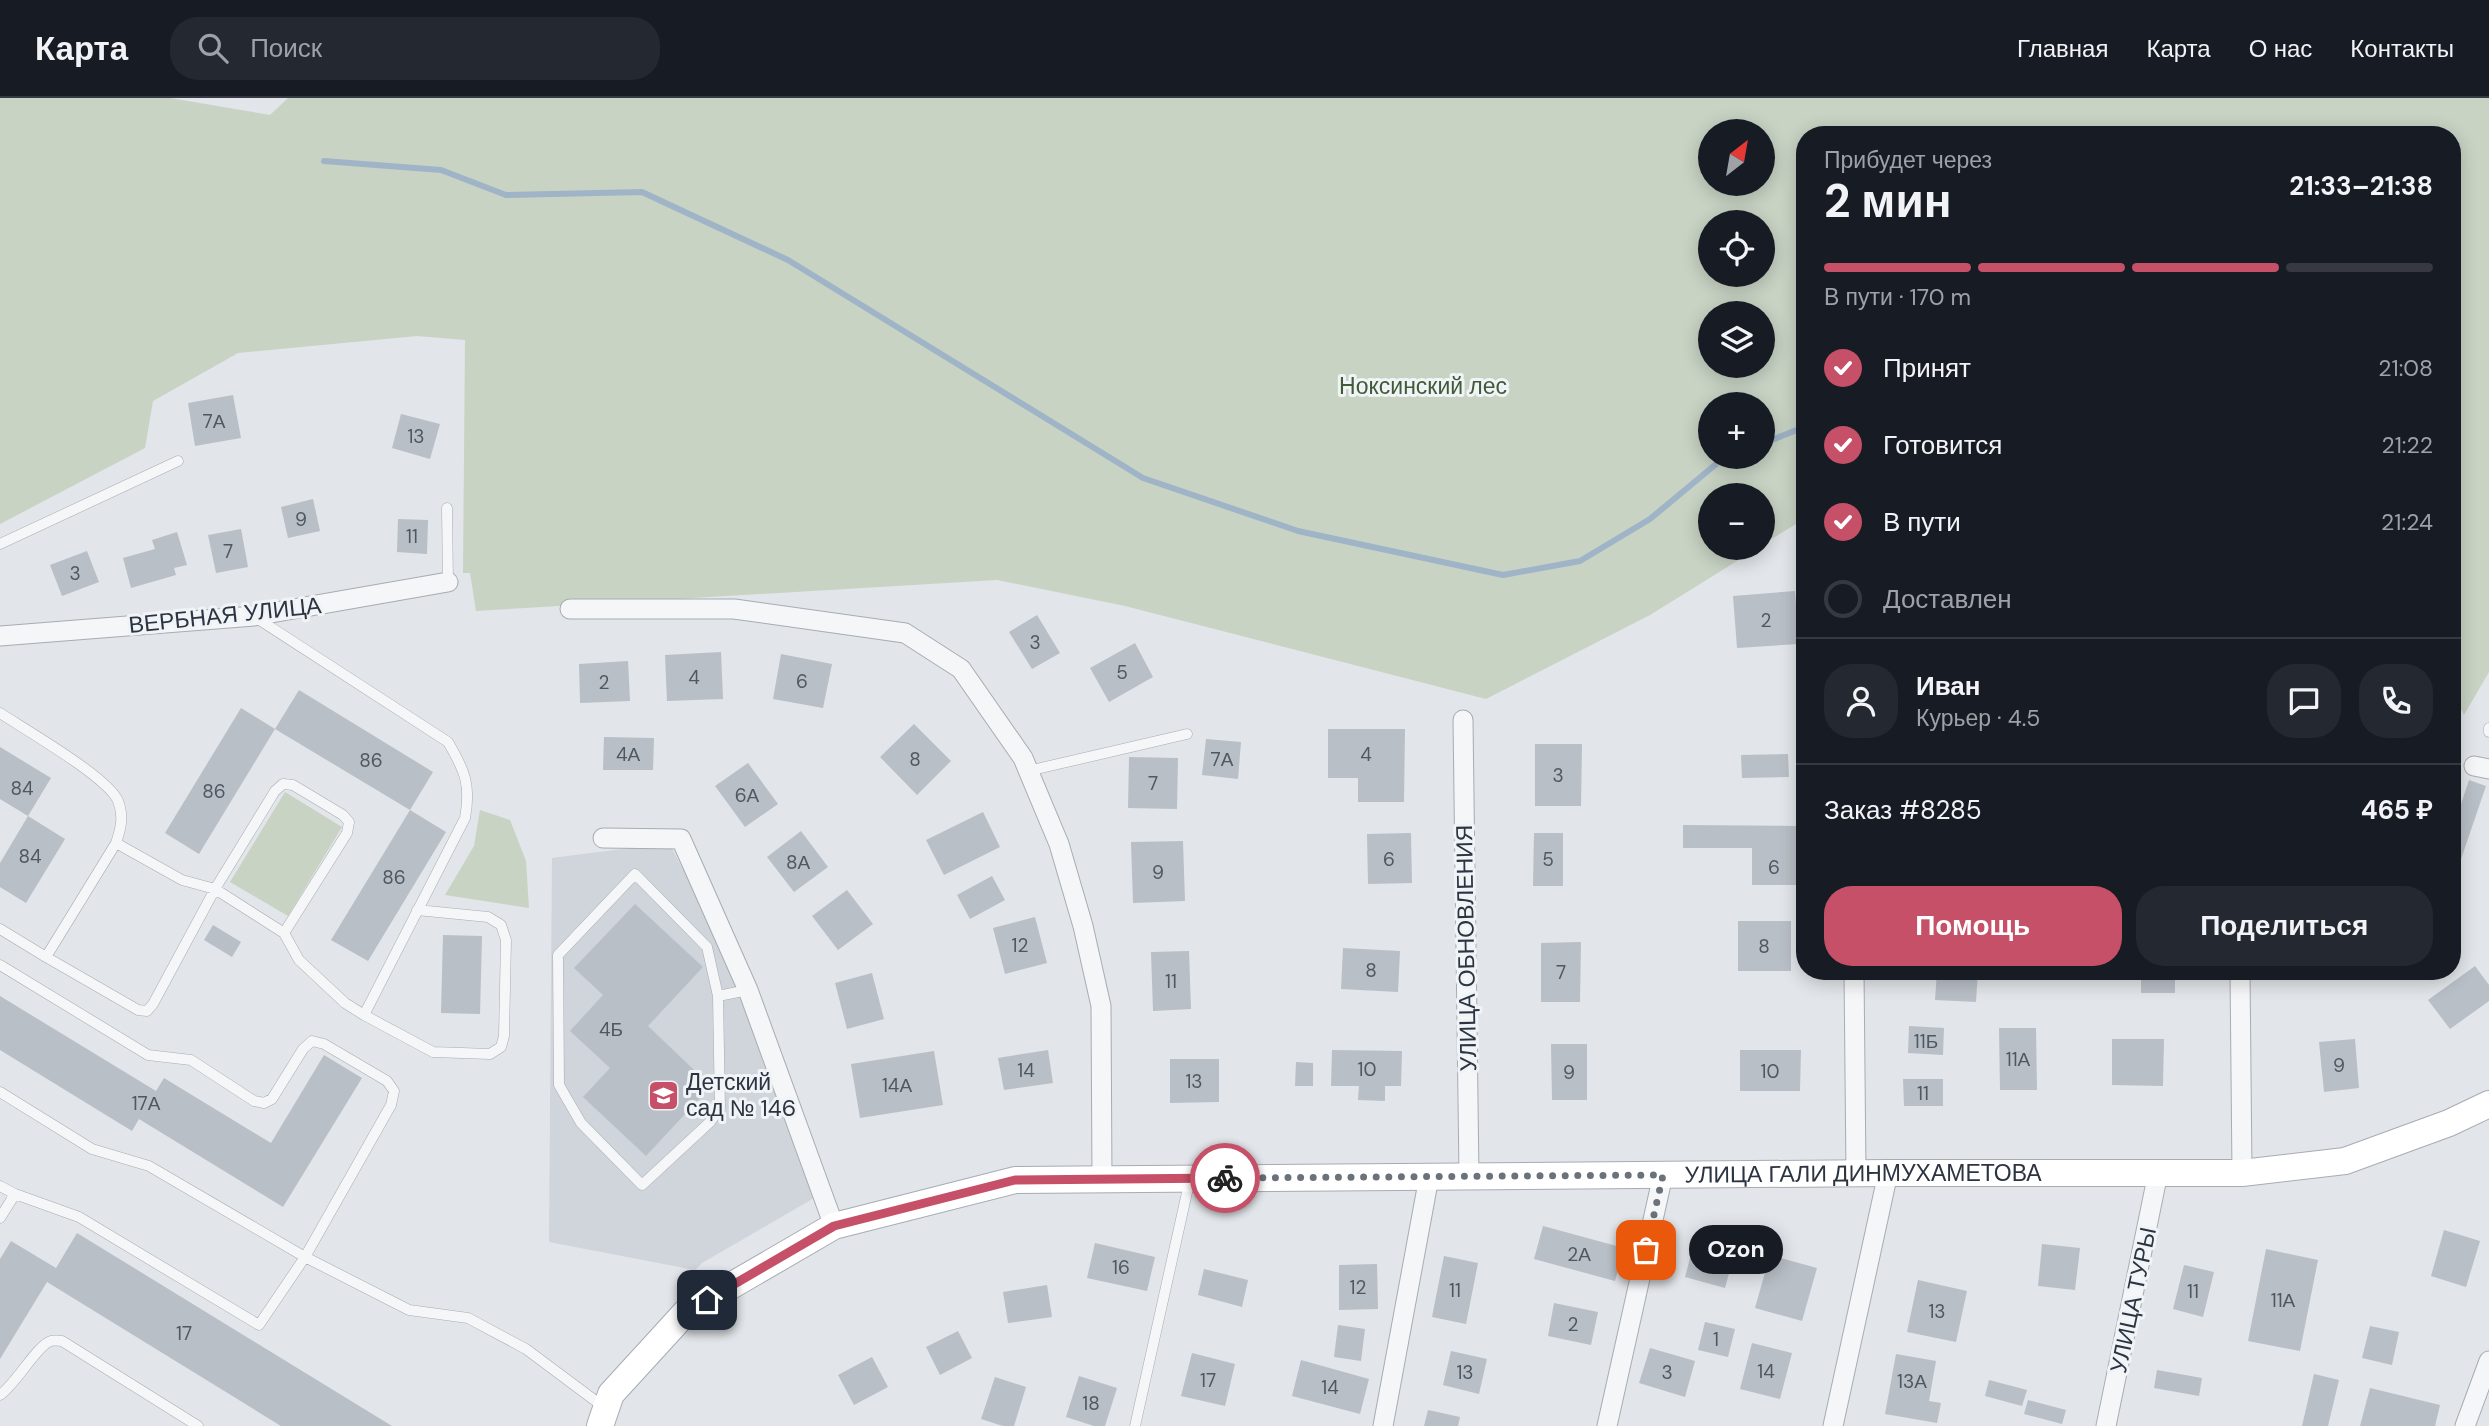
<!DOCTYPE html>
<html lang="ru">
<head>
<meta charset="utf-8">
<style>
	:root { --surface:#171b24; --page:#242831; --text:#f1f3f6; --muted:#9ea1a6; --line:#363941; --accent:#c55067 }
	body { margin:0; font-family:"DM Sans",sans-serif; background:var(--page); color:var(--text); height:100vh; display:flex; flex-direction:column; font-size:26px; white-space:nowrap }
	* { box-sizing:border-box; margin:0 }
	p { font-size:23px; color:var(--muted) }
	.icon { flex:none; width:38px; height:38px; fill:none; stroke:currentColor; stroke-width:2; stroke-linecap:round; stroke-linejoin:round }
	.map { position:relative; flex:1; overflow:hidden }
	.details { position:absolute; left:1796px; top:28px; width:665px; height:854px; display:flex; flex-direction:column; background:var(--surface); border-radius:28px; box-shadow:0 4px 18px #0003 }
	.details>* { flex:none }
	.needle { width:46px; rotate:31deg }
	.buttons { position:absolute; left:1698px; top:21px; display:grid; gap:14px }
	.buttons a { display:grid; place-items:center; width:77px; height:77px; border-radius:50%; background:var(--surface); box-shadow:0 4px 18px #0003; font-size:35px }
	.pin { position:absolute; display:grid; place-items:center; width:60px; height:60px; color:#fff; margin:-30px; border-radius:14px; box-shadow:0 4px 10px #0006 }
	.courier { position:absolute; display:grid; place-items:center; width:70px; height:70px; margin:-35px; border:5px solid #c55067; border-radius:50%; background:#fff; color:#222; box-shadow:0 2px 9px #0007 }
	.bubble { position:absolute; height:49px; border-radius:24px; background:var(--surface); box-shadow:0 4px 18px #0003; font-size:23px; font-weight:700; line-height:49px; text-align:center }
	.headline em { font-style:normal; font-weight:700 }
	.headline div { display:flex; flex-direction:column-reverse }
	.headline { display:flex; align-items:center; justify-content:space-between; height:119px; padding:0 28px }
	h1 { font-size:46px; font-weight:700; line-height:52px }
	.bar { display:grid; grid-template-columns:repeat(4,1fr); gap:10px 7px; align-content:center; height:84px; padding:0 28px }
	.bar i { height:9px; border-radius:5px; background:var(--line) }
	.bar .on { background:var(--accent) }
	.bar p { grid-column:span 4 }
	.line { display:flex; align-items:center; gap:18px; padding:0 28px; border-top:2px solid var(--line) }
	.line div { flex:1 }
	.round { display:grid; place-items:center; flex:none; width:74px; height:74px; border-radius:28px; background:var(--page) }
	ol { padding:0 28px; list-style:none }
	li { display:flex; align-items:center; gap:21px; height:77px }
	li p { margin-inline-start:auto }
	li .icon { padding:7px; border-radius:50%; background:var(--accent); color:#fff; stroke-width:4 }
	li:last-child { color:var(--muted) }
	li i { width:38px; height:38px; border:4px solid var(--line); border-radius:50% }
	.primary-button { display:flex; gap:14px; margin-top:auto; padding:14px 28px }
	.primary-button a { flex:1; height:80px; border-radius:28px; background:var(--accent); color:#fff; font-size:28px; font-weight:700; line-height:80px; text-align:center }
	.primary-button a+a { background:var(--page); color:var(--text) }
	header { display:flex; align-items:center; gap:42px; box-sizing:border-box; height:98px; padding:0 35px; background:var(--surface); border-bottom:2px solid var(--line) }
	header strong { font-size:33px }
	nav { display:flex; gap:38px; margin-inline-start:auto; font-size:24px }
	.search { width:490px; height:63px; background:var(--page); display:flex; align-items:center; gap:18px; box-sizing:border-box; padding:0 24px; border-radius:28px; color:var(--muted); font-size:26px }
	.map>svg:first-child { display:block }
</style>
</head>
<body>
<header>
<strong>Карта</strong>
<div class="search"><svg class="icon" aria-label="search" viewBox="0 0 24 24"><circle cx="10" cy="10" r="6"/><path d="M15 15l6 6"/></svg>Поиск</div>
<nav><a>Главная</a><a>Карта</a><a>О нас</a><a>Контакты</a></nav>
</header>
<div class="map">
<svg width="2489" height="1328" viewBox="0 0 2489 1328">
	<rect width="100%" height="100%" fill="#e2e5e9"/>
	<!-- built -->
	<path fill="#d0d4db" d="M669 745 718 838 814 1100 702 1165 695 1172 549 1144 552 760Z"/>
	<!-- green -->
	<path fill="#c8d3c4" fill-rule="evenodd" d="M0 0H170L270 17 288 0H2489V574L2464 617 2452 594V37H1804V421L1762 447V397H1710V450H1758L1650 517 1486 601 1125 508 997 482 476 513 470 475H463L465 242 417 238 238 255 153 303 145 350 0 426ZM1710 33H1762V86H1710ZM1710 124H1762V177H1710ZM1710 215H1762V268H1710ZM1710 306H1762V359H1710Z
		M285 694 342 729 288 818 230 784Z
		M480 712 510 722 526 763 529 810 445 797 474 748Z"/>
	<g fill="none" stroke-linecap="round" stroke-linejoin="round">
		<!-- stream -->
		<path stroke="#9fb4c7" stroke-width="6" d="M324 63 441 72 506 97 642 94 788 162 1143 380 1298 433 1503 477 1580 463 1650 421 1721 362 1729 359
			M1762 346 1804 329"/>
	</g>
	<!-- building -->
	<path fill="#b9bfc6" d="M233 297 241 340 195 348 188 305Z
		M401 316 440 326 430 361 392 350Z
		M313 401 320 433 288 440 281 409Z
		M398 421 428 422 427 456 397 454Z
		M241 431 248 469 216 475 208 437Z
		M177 434 187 467 174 470 176 477 131 490 123 460 155 451 152 442Z
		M87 453 99 484 62 498 50 467Z
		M1795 493 1799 546 1737 550 1733 498Z
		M1037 517 1060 555 1032 571 1009 534Z
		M1135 545 1153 579 1109 604 1090 570Z
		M721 554 723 601 667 603 665 557Z
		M781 556 832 566 823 610 773 601Z
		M628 563 630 603 580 605 579 566Z
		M299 592 433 674 410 712 275 631Z
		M241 610 275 631 199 756 165 735Z
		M914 626 951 663 917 697 880 659Z
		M1328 631H1405L1404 704H1358V680H1328Z
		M604 639 654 640 653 672H603Z
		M1206 641 1241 644 1238 681 1202 677Z
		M1535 646H1582L1581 708H1535Z
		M0 649 51 680 28 718 0 701Z
		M1788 656 1789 679 1742 680 1741 657Z
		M1129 659 1178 660 1177 711 1128 710Z
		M748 665 778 706 745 729 715 688Z
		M2469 682 2486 688 2460 764 2452 761V703L2461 706Z
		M410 712 446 734 368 863 331 842Z
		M983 714 1000 749 944 777 926 742Z
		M28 718 65 741 26 805 0 789V765Z
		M1683 727 1797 728V787H1752V750H1683Z
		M801 733 828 769 794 794 767 759Z
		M1411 735 1412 785 1368 786 1367 736Z
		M1534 735H1563V788H1533Z
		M1183 743 1185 803 1133 805 1131 744Z
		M992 778 1005 802 970 821 957 797Z
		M847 792 873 826 838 852 812 818Z
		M635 806 703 869 648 928 711 988 646 1058 583 999 610 970 570 933 603 897 574 870Z
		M1035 819 1047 865 1005 876 993 830Z
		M1738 823H1791V873H1738Z
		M213 827 241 844 232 859 204 842Z
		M443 837 482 838 480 916 441 915Z
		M1581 844 1580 904H1541V845Z
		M1343 850 1400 853 1398 894 1341 891Z
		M1189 853 1191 911 1153 913 1151 854Z
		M2475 868 2489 887V903L2450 931 2428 902Z
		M1937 873H1978L1976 904 1935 902Z
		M2141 873H2175V895H2141Z
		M872 875 884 921 847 931 835 885Z
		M0 898 156 993 164 980 271 1045 324 957 362 980 283 1109 139 1021 132 1033 0 952Z
		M1909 928 1944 930 1943 957 1908 955Z
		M1999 930H2036L2037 992H2000Z
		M2112 941H2164L2163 988 2112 987Z
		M2355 941 2359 990 2324 994 2319 944Z
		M1551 946H1587V1002H1552Z
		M1048 952 1053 985 1004 992 998 960Z
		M1332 952 1402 953 1401 988H1385V1003L1358 1002 1359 988H1331Z
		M1740 952H1801L1800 993H1740Z
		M934 953 943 1007 860 1020 851 966Z
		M1170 961H1219V1004L1170 1005Z
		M1296 964 1313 965V988H1295Z
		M1903 981H1943V1008H1904Z
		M1543 1128 1624 1150 1615 1183 1534 1161Z
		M2444 1132 2480 1143 2466 1189 2431 1178Z
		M77 1135 392 1328H281L47 1184 0 1261V1161L11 1143 56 1170Z
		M1696 1138 1736 1149 1725 1190 1685 1179Z
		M1095 1145 1155 1159 1147 1193 1087 1180Z
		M2042 1146 2080 1150 2075 1192 2038 1188Z
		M2266 1151 2318 1162 2300 1253 2248 1243Z
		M1770 1157 1817 1170 1802 1223 1755 1210Z
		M1444 1158 1478 1165 1466 1226 1432 1219Z
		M1377 1166 1378 1211 1339 1212V1167Z
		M2184 1167 2214 1174 2203 1219 2173 1211Z
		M1204 1171 1248 1182 1242 1209 1198 1197Z
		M1918 1182 1967 1193 1956 1244 1907 1234Z
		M1047 1187 1052 1219 1008 1225 1003 1194Z
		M1554 1205 1598 1214 1591 1247 1548 1238Z
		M1705 1224 1735 1231 1728 1259 1698 1252Z
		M1338 1227 1365 1231 1361 1263 1334 1259Z
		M2370 1228 2399 1234 2392 1267 2362 1260Z
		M958 1233 972 1260 940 1277 926 1249Z
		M1752 1245 1792 1255 1780 1301 1740 1291Z
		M1650 1250 1695 1263 1685 1299 1639 1285Z
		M1451 1253 1487 1261 1479 1296 1443 1287Z
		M1192 1255 1235 1266 1225 1308 1181 1298Z
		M1896 1256 1936 1263 1929 1303 1941 1305 1937 1325 1885 1316Z
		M872 1259 888 1289 854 1307 838 1277Z
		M1301 1262 1369 1281 1360 1316 1292 1298Z
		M2157 1272 2202 1280 2199 1298 2154 1290Z
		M2314 1276 2339 1282 2328 1328H2302Z
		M1079 1278 1117 1290 1105 1328H1094L1066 1319Z
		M995 1279 1026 1289 1014 1328H1003L981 1321Z
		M1989 1282 2027 1292 2022 1308 1985 1298Z
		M2370 1290 2440 1307 2435 1328H2360Z
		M2028 1302 2066 1312 2062 1326 2024 1316Z
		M1428 1312 1460 1319 1458 1328H1424Z"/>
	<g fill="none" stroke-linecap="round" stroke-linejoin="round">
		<defs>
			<path id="lane" d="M447 410 448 484
				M0 446 178 363
				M0 615C24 631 108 679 118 703 124 718 121 730 116 745L46 859 0 831
				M2489 630V634
				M1028 673 1187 636
				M116 745 182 782 215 791 275 693 283 686 293 687 343 717 349 724 347 735 284 835
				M46 859 138 912 147 913 153 906 215 791 284 835 299 862 345 905 364 917 465 720C471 687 465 673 448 644L255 519
				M0 867 148 957 191 962 254 1003 264 1005 272 1001 303 951 312 943 324 946 387 983 394 993 391 1007 305 1159 259 1227 79 1119 15 1096 0 1088
				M718 898 707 849 635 776 558 857 559 987 581 1025 642 1087 710 1024 720 1010 718 898 748 892
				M364 917 433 954 490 956 501 949 504 938 506 842 501 827 488 819 417 812
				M0 994 92 1051 149 1068 305 1159 409 1212 468 1220 526 1251 605 1310
				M0 1120 15 1096
				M0 1297C16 1286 38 1246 51 1243 54 1242 60 1243 62 1243L198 1328
				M1135 1328 1190 1081"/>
			<path id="street" d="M570 511H734L905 535 961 571 1023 660 1059 746 1083 828 1101 908 1102 1081
				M0 538 254 518 448 484
				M1463 622 1469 1078
				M2474 668 2489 671
				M603 740 681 741 748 892 834 1128
				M1854 873 1856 1075
				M2240 873 2242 1075
				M1383 1328 1429 1079
				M1607 1328 1663 1077
				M1833 1328 1888 1075
				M2106 1328 2158 1075
				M2465 1328 2489 1263"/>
			<g id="secondary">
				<path id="s1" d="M600 1328 611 1296 686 1214 834 1128 1015 1082 1888 1075H2242L2345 1063 2449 1025 2489 1006"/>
			</g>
		</defs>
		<!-- lane casing -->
		<use href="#lane" stroke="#a7acb3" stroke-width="11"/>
		<!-- street casing -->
		<use href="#street" stroke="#a7acb3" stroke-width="21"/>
		<!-- secondary casing -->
		<use href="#secondary" stroke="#a7acb3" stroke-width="28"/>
		<!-- lane -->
		<use href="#lane" stroke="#f4f6f8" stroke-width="10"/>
		<!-- street -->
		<use href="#street" stroke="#f4f6f8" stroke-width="19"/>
		<!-- secondary -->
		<use href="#secondary" stroke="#fff" stroke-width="26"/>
	</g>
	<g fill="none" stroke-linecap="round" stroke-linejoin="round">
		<!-- done -->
		<path stroke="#6b727b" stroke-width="7" stroke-dasharray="0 12.6" d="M1225 1080 1663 1077 1646 1152"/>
		<!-- route -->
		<path stroke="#c55067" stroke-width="9" d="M707 1202 834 1128 1015 1082 1225 1080"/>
	</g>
	<!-- icons -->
	<defs>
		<symbol id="school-square" viewBox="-11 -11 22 22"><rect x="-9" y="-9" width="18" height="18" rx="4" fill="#c55067" stroke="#f1f4f7"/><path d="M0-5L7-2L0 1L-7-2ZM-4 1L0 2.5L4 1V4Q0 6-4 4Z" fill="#fff"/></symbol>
	</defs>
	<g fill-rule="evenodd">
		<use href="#school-square" x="646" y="980" width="35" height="35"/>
	</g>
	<g text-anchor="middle" stroke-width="6" stroke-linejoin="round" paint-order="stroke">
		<!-- number labels -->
		<g font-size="19" fill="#4e5762">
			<text x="214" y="330">7А</text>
			<text x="416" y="345">13</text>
			<text x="301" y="428">9</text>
			<text x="412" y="445">11</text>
			<text x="228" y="460">7</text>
			<text x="75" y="482">3</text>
			<text x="1766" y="529">2</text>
			<text x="1035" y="551">3</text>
			<text x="1122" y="581">5</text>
			<text x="694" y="586">4</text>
			<text x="802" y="590">6</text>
			<text x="604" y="591">2</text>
			<text x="628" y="663">4А</text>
			<text x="1366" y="663">4</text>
			<text x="915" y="668">8</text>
			<text x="1222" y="668">7А</text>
			<text x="371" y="669">86</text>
			<text x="1558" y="684">3</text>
			<text x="1153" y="692">7</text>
			<text x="22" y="697">84</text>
			<text x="214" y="700">86</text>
			<text x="747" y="704">6А</text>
			<text x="30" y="765">84</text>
			<text x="1389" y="768">6</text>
			<text x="1548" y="768">5</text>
			<text x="798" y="771">8А</text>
			<text x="1774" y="776">6</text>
			<text x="1158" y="781">9</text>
			<text x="394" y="786">86</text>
			<text x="1020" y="854">12</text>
			<text x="1764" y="855">8</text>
			<text x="1371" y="879">8</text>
			<text x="1561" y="881">7</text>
			<text x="1171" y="890">11</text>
			<text x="611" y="938">4Б</text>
			<text x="1926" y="950">11Б</text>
			<text x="2018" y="968">11А</text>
			<text x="2339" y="974">9</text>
			<text x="1367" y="978">10</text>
			<text x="1026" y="979">14</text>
			<text x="1770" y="980">10</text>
			<text x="1569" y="981">9</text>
			<text x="1194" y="990">13</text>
			<text x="897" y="994">14А</text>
			<text x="1923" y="1002">11</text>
			<text x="146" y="1012">17А</text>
			<text x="1579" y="1163">2А</text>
			<text x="1121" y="1176">16</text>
			<text x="1358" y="1196">12</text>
			<text x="1455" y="1199">11</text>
			<text x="2193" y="1200">11</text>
			<text x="2283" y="1209">11А</text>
			<text x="1937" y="1220">13</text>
			<text x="1573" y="1233">2</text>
			<text x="184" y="1242">17</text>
			<text x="1716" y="1248">1</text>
			<text x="1766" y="1280">14</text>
			<text x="1465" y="1281">13</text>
			<text x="1667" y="1281">3</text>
			<text x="1208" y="1289">17</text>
			<text x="1912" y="1290">13А</text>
			<text x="1330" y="1296">14</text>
			<text x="1091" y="1312">18</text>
		</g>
		<!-- park labels -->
		<g font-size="23" fill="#415b39" stroke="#f1f4f7">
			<text x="1423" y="296">Ноксинский лес</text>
		</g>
		<!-- street labels -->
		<g font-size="23" fill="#2b3440" stroke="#f1f4f7">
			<text transform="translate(225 517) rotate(-6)" y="8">ВЕРБНАЯ УЛИЦА</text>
			<text transform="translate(1466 850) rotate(-91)" y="8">УЛИЦА ОБНОВЛЕНИЯ</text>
			<text dy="8" stroke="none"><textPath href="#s1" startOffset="1351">УЛИЦА ГАЛИ ДИНМУХАМЕТОВА</textPath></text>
			<text transform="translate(2133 1202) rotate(-78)" y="8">УЛИЦА ТУРЫ</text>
		</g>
		<!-- poi labels -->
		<g font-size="23" fill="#2b3440" stroke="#f1f4f7" text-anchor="start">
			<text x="686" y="992">Детский<tspan x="686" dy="26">сад № 146</tspan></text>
		</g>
	</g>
</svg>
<div class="buttons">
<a><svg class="needle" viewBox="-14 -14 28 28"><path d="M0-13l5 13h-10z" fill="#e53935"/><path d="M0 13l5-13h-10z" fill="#9ea1a6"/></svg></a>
<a><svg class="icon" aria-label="locate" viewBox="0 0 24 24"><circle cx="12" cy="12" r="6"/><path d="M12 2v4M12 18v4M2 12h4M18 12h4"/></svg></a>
<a><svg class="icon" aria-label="layers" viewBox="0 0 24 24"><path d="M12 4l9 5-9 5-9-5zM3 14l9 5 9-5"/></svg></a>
<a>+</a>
<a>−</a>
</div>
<div class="pin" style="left:1646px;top:1152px;background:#ea580c"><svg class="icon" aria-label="bag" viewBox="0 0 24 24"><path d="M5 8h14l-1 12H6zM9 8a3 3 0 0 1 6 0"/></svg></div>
<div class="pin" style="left:707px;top:1202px;background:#1f2937"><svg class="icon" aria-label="home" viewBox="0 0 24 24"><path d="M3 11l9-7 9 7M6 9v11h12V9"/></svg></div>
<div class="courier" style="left:1225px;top:1080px"><svg class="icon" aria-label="bike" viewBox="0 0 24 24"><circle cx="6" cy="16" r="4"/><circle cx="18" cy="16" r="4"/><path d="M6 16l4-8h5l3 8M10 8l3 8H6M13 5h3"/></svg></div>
<div class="bubble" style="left:1689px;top:1127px;width:94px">Ozon</div>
<section class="details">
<div class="headline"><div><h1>2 мин</h1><p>Прибудет через</p></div><em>21:33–21:38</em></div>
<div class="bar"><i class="on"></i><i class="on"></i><i class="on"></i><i></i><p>В пути · 170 m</p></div>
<ol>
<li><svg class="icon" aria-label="check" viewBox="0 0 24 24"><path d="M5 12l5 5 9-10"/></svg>Принят<p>21:08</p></li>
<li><svg class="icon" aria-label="check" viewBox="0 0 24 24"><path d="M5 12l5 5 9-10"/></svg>Готовится<p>21:22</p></li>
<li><svg class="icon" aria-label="check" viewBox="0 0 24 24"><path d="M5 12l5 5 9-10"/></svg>В пути<p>21:24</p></li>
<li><i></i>Доставлен</li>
</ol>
<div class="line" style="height:126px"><a class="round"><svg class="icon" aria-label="person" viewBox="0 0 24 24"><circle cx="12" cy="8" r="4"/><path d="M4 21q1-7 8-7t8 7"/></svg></a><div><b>Иван</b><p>Курьер · 4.5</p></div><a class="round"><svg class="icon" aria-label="chat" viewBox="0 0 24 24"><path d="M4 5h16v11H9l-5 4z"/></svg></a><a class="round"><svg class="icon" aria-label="phone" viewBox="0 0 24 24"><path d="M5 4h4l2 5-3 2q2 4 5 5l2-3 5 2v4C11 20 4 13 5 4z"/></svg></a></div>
<div class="line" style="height:91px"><div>Заказ #8285</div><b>465 ₽</b></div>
<div class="primary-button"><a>Помощь</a><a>Поделиться</a></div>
</section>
</div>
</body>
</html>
